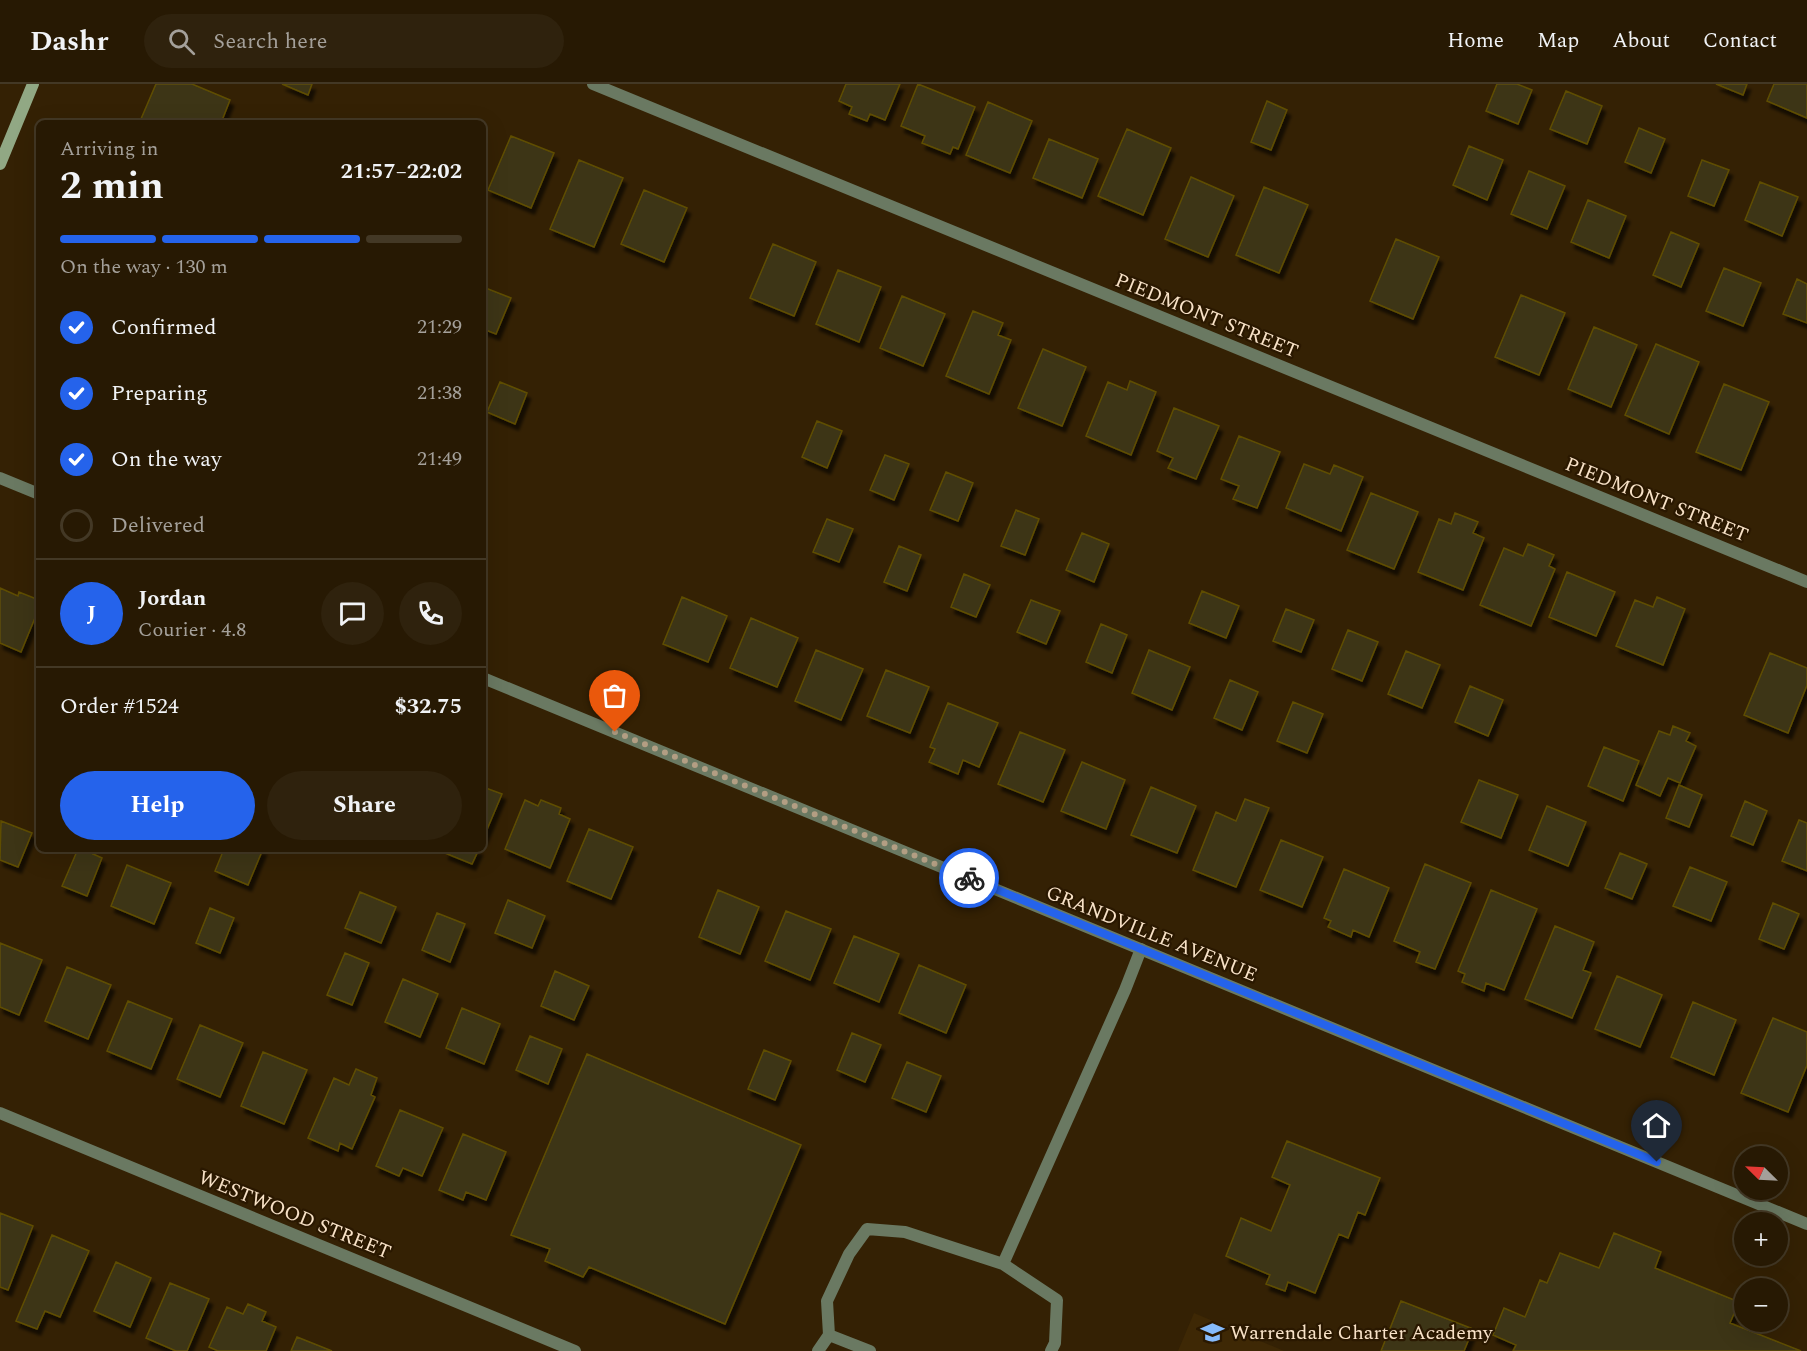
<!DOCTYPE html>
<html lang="en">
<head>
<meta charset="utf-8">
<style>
	:root { --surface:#271903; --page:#2f220d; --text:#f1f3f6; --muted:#a4a09a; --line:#433825; --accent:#2563eb }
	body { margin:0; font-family:Spectral,serif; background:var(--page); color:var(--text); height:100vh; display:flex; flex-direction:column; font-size:22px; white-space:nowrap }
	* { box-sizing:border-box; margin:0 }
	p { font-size:20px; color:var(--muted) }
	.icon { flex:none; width:33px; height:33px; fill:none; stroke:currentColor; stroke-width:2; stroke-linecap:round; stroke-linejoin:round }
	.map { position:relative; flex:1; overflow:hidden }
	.drawer { position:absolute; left:36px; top:36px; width:450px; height:732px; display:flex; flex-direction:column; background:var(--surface); border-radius:9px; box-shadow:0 6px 24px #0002,0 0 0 2px var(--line) }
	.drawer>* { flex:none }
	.needle { width:39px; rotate:294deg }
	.fabs { position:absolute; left:1734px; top:1062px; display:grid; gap:12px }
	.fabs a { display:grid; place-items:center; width:54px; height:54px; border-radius:50%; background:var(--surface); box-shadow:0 6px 24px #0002,0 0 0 2px var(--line); font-size:30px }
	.pin { position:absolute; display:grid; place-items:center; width:51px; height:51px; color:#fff; margin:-62px -26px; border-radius:50% 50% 50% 0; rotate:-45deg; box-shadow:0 0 6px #0007 }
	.pin .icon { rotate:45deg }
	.courier { position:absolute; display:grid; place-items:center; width:60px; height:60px; margin:-30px; border:4px solid #2563eb; border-radius:50%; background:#fff; color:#222; box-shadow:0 2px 8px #0007 }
	.overview em { font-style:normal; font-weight:700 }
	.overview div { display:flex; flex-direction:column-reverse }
	.overview { display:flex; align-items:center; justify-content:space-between; height:102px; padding:0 24px }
	h1 { font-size:39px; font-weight:700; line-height:45px }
	.bar { display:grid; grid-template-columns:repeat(4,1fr); gap:9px 6px; align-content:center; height:72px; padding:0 24px }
	.bar i { height:8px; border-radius:4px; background:var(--line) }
	.bar .selected { background:var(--accent) }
	.bar p { grid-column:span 4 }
	.line { display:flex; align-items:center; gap:15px; padding:0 24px; border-top:2px solid var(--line) }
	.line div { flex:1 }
	.round { display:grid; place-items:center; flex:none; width:63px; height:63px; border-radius:32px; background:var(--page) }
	ol { padding:0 24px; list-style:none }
	li { display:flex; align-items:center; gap:18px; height:66px }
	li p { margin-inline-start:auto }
	li .icon { padding:6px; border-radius:50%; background:var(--accent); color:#fff; stroke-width:4 }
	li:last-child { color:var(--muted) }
	li i { width:33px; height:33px; border:3px solid var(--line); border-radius:50% }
	.primary-button { display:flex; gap:12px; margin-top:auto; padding:12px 24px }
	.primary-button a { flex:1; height:69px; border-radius:36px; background:var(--accent); color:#fff; font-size:24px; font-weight:700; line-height:69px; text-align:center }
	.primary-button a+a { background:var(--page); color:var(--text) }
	header { display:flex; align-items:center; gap:36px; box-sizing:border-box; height:84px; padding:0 30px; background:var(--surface); border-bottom:2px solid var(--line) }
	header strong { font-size:28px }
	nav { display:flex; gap:33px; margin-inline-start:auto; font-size:21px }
	.search { width:420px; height:54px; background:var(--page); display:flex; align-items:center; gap:15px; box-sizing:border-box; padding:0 21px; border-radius:33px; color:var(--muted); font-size:22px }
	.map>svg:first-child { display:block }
</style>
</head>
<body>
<header>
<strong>Dashr</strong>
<div class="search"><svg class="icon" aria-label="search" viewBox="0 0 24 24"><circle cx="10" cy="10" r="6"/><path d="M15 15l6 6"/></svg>Search here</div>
<nav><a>Home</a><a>Map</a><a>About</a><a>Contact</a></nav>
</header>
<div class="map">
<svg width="1807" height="1267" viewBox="0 0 1807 1267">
	<defs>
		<filter id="shadow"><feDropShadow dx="3.5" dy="6" stdDeviation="1.5" flood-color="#0009"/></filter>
	</defs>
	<rect width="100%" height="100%" fill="#342104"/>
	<!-- built -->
	<path fill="#3e2805" d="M1194 1229 1284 1267H1178Z"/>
	<!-- building -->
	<path fill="#3d3415" stroke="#5f4e05" stroke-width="1.5" filter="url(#shadow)" d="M156 0H192L230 16 221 39H149L141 35Z
		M282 0H312L308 11Z
		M846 0H900L885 36 870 30 867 37 849 30 852 23 839 17Z
		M918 0 975 23 958 65 953 63 950 70 922 59 925 52 901 42Z
		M1497 0H1517L1532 6 1518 40 1486 27Z
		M1716 0H1747L1743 11Z
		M1774 0H1807V34L1767 17Z
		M1566 7 1602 22 1587 60 1550 45Z
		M1267 17 1287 26 1271 66 1251 58Z
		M988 18 1032 37 1010 89 966 71Z
		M1639 44 1665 55 1651 89 1625 78Z
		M1127 45 1171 64 1143 131 1098 112Z
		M511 52 554 69 531 124 488 106Z
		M1049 55 1098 75 1082 114 1033 94Z
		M1469 62 1503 76 1487 116 1453 101Z
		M579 76 623 94 594 163 550 145Z
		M1702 76 1729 86 1714 122 1688 112Z
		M1529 87 1565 102 1547 145 1511 130Z
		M1191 93 1234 112 1208 173 1165 155Z
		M1760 98 1798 113 1782 152 1745 136Z
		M1264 103 1308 121 1279 189 1236 171Z
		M644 106 687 124 664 178 621 160Z
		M1588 116 1626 132 1609 174 1571 158Z
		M1671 148 1699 160 1681 203 1653 191Z
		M1396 155 1439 173 1413 235 1370 217Z
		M773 160 816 178 794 232 750 214Z
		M1724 184 1761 199 1743 242 1706 227Z
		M838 186 881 203 859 258 816 240Z
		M1797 195 1807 200V239L1783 230Z
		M483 203 511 214 496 250 483 245Z
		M1521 211 1565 229 1539 291 1495 273Z
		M902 212 945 230 923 282 880 264Z
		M973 227 1003 239 998 251 1011 256 989 310 946 292Z
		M1594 243 1637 261 1611 323 1568 305Z
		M1656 260 1699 278 1669 350 1625 331Z
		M1043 265 1086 283 1062 342 1018 324Z
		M1130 297 1156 308 1131 371 1086 352 1108 298 1127 306Z
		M500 298 527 309 515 340 487 328Z
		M1724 300 1769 318 1741 386 1696 368Z
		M1174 324 1219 342 1196 395 1168 384 1173 374 1157 367Z
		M817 337 842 347 827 384 802 373Z
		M1239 352 1280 368 1257 424 1233 415 1239 402 1221 395Z
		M885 371 909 380 894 416 870 406Z
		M1304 380 1330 390 1334 381 1363 393 1341 447 1286 424Z
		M946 388 973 399 958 437 930 426Z
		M1371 409 1418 428 1394 485 1347 466Z
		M1016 426 1039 435 1025 471 1001 462Z
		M1455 429 1478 438 1473 449 1484 454 1463 506 1418 488 1439 435 1451 440Z
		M827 435 853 445 839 478 813 468Z
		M1082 449 1109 460 1094 498 1066 486Z
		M1528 460 1554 471 1549 482 1555 485 1531 542 1480 521 1504 464 1523 472Z
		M899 462 921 471 907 507 884 498Z
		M1567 488 1615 508 1596 552 1549 533Z
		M964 490 990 501 976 533 951 523Z
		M0 504 18 512 19 508 39 516V524L21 568 0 559Z
		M1202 507 1239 522 1226 554 1189 539Z
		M682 513 727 532 708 578 663 560Z
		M1657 513 1685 525 1663 581 1616 562 1635 516 1653 523Z
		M1031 516 1060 527 1046 560 1017 548Z
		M1286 525 1314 536 1301 568 1273 557Z
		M751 534 798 554 777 603 730 584Z
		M1101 540 1127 551 1112 589 1086 578Z
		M1348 546 1378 558 1362 597 1332 585Z
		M816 566 863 585 841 636 795 617Z
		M1149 566 1190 583 1172 626 1132 609Z
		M1406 567 1440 581 1422 624 1388 610Z
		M1770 569 1807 584V601L1788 649 1744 631Z
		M886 586 929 603 910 649 867 632Z
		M1230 596 1258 608 1242 646 1214 634Z
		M1470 602 1503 616 1488 652 1455 638Z
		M1293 618 1323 630 1307 669 1277 657Z
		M948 619 998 639 979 683 963 676 958 690 929 678 935 665 930 663Z
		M1673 642 1690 649 1686 657 1696 662 1680 699 1668 694 1660 712 1636 701 1659 647 1670 651Z
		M1020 648 1065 666 1043 718 998 700Z
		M1604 663 1639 677 1623 717 1588 702Z
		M1082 678 1125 696 1106 745 1061 727Z
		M1479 696 1518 711 1501 754 1461 738Z
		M1679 701 1702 711 1689 743 1666 734Z
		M483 703 502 710 483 755Z
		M1151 703 1196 722 1177 769 1131 751Z
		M1245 715 1269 724 1236 803 1193 786 1216 728 1236 737Z
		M525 716 538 722 541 716 561 724 559 730 570 735 550 784 505 765Z
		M1745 717 1767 727 1753 761 1731 752Z
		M1547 722 1586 738 1568 782 1529 766Z
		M1799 736 1807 739V787L1782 777Z
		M1 737 32 749 18 783 0 776Z
		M589 745 633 763 611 815 567 797Z
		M1281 756 1323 773 1302 823 1260 806Z
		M78 765H82L102 774 87 812 62 802Z
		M224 765H263L248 801 215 787Z
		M447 765H479L472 780 445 769Z
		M1620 769 1647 780 1632 815 1605 804Z
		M1425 780 1471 799 1435 885 1416 878 1420 868 1394 857Z
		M127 781 171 799 154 840 111 822Z
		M1690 783 1727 798 1711 837 1673 822Z
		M1344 785 1389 804 1369 853 1353 846 1351 853 1328 843 1331 837 1324 834Z
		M718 806 759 823 740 870 699 853Z
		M1491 806 1537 825 1504 906 1486 899 1484 907 1462 898 1465 890 1458 887Z
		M360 808 396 823 381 859 345 844Z
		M508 816 545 832 532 864 495 849Z
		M1773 819 1799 830 1784 865 1759 855Z
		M210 824 234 834 220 869 196 859Z
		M786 827 831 845 810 896 765 877Z
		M437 829 465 840 450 878 422 866Z
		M1555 842 1594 858 1583 886 1591 889 1572 934 1525 915Z
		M854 852 899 870 879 918 834 899Z
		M0 859 42 876 19 931 0 923Z
		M345 869 369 879 352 921 327 911Z
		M919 881 966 901 946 949 899 929Z
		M67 883 111 901 88 955 45 937Z
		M555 887 589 902 574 936 541 922Z
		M1617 892 1662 911 1640 963 1595 945Z
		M403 895 438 910 420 953 385 938Z
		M128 917 172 935 151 985 107 967Z
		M1693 918 1736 936 1714 991 1671 973Z
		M462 924 500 940 484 980 446 964Z
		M1773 934 1807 948V981L1788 1028 1741 1009Z
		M200 941 243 959 220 1013 177 995Z
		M852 949 881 961 865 998 837 986Z
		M530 952 562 965 548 1000 516 986Z
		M764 966 791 977 775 1016 748 1005Z
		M263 968 307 986 284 1040 241 1022Z
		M587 970 801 1061 725 1240 589 1183 583 1193 545 1177 550 1165 511 1151Z
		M907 978 941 992 926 1028 892 1014Z
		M356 985 377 994 371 1011 375 1013 352 1065 340 1059 338 1067 308 1054 334 994 349 1001Z
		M400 1026 443 1044 422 1092 403 1084 399 1092 376 1082Z
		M463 1050 506 1068 486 1116 466 1108 463 1116 439 1106Z
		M1287 1057 1380 1094 1365 1131 1358 1128 1348 1154 1339 1150 1315 1209 1288 1198 1285 1207 1266 1200 1270 1191 1226 1172 1241 1134 1271 1147 1290 1101 1272 1093Z
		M0 1129 33 1142 8 1206 0 1203Z
		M1614 1149 1661 1168 1655 1184 1739 1218 1730 1239 1801 1267H1513L1516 1261 1493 1251 1504 1224 1525 1233 1540 1196 1547 1199 1560 1169 1599 1184Z
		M52 1151 89 1167 60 1233 45 1227 37 1245 16 1237Z
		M116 1178 151 1194 130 1243 94 1227Z
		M170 1199 209 1215 187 1267H176L146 1254Z
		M1401 1217 1473 1245 1464 1267H1381Z
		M248 1220 266 1228 262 1237 276 1243 266 1267H218L209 1263 227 1223 243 1230Z
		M297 1253 332 1267H291Z"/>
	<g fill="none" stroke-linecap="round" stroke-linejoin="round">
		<!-- lane -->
		<path stroke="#6a7962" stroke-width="12" d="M1003 1180 1125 906 1141 865
			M818 1267 829 1251
			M870 1267 829 1251 827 1217 849 1170 867 1145 905 1148 1003 1180 1057 1216 1055 1259 1051 1267"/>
		<!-- street -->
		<path stroke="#6a7962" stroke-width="12" d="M593 0 1807 498
			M0 394 39 410
			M483 594 1807 1140
			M0 1029 575 1267"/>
		<!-- secondary -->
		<path stroke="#91a884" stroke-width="12" d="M0 80 33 0"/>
	</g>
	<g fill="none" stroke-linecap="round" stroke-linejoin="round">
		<!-- done -->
		<path stroke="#b39e83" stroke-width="6" stroke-dasharray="0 10.8" d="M615 648 969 794"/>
		<!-- route -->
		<path stroke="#2563eb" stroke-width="8" d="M969 794 1657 1078"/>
	</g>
	<!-- icons -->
	<defs>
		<symbol id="school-bare" viewBox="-9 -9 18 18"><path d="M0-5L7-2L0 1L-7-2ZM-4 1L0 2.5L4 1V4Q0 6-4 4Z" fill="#86bbfb" stroke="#2a1800" stroke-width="2.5" paint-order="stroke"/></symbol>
	</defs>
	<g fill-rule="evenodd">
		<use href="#school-bare" x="1196" y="1232" width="33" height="33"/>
	</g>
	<g text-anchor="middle" stroke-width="4.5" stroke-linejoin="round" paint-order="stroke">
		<!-- street labels -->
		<g font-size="20" fill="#f8e2c7" stroke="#2a1800">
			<text transform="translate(1207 231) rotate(22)" y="7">PIEDMONT STREET</text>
			<text transform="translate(1657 415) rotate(22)" y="7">PIEDMONT STREET</text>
			<text transform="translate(1152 849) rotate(22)" y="7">GRANDVILLE AVENUE</text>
			<text transform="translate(295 1130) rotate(22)" y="7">WESTWOOD STREET</text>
		</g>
		<!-- poi labels -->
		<g font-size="20" fill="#f8e2c7" stroke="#2a1800" text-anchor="start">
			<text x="1230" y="1255">Warrendale Charter Academy</text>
		</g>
	</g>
</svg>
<div class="fabs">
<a><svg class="needle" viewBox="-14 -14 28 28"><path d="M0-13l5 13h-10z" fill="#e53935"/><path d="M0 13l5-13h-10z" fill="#a4a09a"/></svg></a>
<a>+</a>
<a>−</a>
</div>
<div class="pin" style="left:615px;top:648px;background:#ea580c"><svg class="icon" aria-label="bag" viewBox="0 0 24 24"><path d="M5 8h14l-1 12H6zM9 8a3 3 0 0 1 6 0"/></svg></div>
<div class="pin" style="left:1657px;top:1078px;background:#1f2937"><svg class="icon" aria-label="home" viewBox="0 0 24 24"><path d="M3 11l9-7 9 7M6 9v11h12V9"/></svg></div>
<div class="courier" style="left:969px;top:794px"><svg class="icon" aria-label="bike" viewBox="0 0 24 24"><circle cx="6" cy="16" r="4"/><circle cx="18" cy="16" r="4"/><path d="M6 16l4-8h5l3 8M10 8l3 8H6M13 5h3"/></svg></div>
<section class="drawer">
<div class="overview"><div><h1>2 min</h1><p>Arriving in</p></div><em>21:57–22:02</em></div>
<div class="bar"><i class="selected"></i><i class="selected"></i><i class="selected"></i><i></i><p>On the way · 130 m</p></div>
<ol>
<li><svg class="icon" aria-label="check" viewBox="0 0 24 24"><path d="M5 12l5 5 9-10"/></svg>Confirmed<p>21:29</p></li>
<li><svg class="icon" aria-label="check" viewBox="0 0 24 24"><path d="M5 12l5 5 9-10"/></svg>Preparing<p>21:38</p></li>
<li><svg class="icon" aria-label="check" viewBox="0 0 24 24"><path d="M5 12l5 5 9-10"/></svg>On the way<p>21:49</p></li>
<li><i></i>Delivered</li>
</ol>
<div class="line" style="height:108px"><b class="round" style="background:var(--accent);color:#fff">J</b><div><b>Jordan</b><p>Courier · 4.8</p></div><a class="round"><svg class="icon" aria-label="chat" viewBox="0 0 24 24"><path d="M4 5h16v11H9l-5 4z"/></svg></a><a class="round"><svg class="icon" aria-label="phone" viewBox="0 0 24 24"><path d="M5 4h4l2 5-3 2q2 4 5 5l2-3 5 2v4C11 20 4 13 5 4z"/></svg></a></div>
<div class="line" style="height:78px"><div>Order #1524</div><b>$32.75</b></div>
<div class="primary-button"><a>Help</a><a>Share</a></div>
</section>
</div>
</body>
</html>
